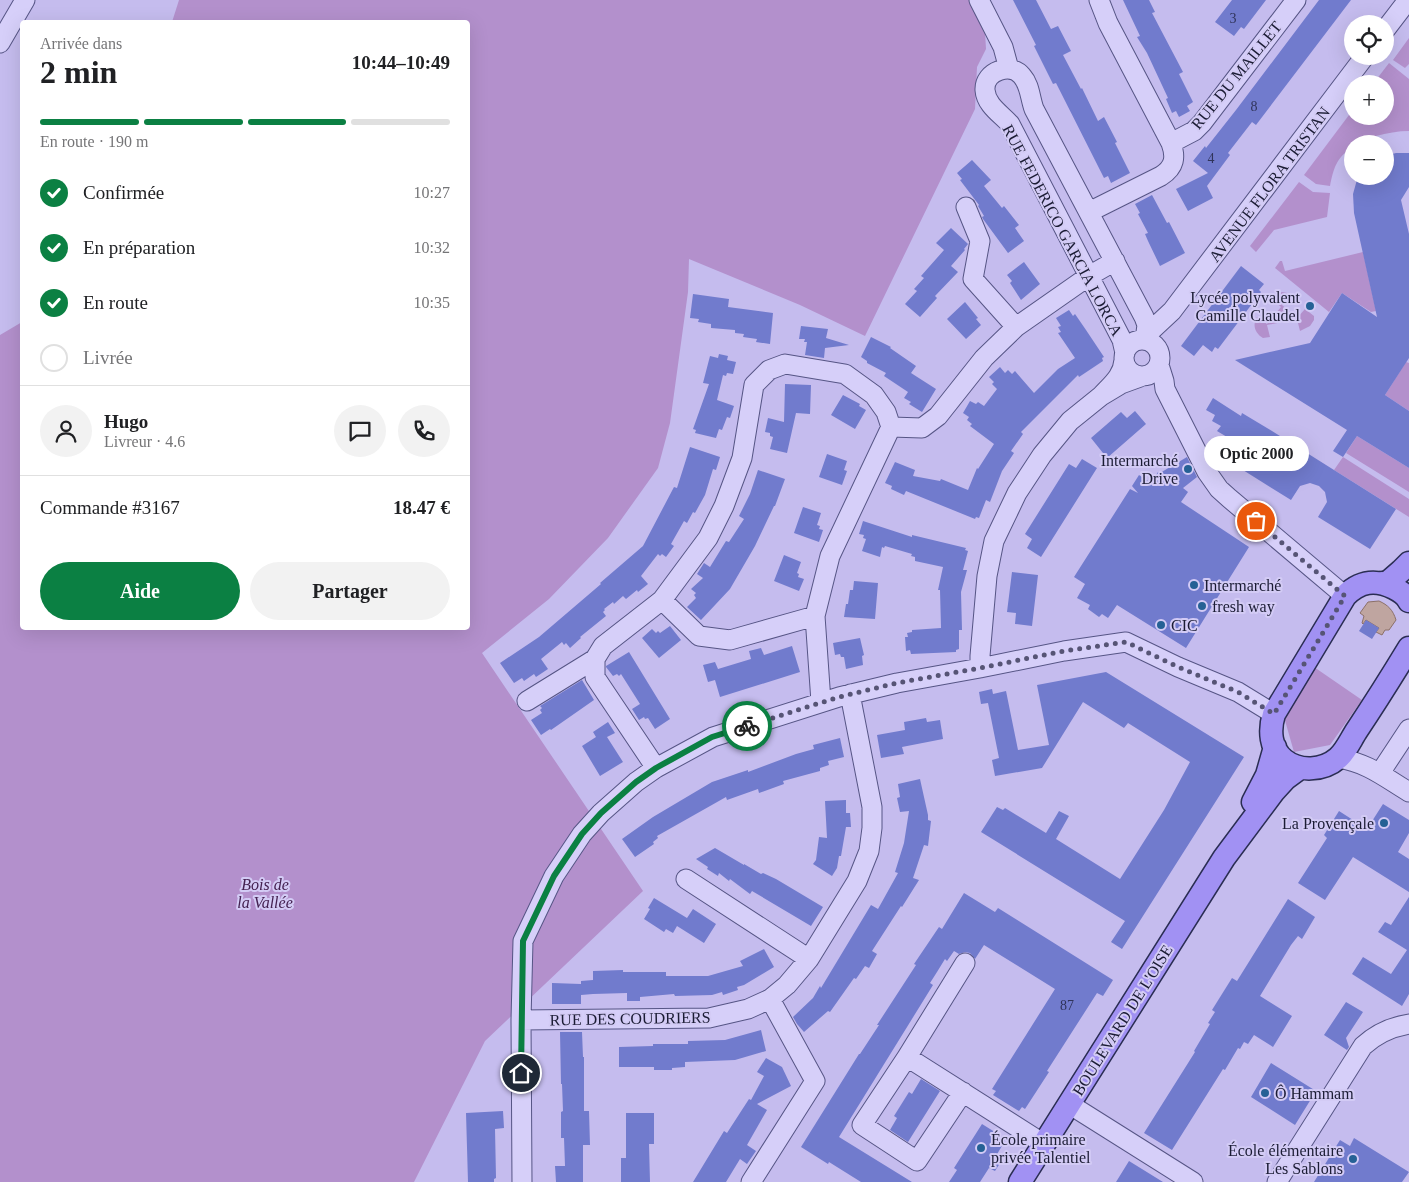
<!DOCTYPE html>
<html lang="fr">
<head>
<meta charset="utf-8">
<style>
	:root { --surface:#fff; --page:#f2f2f2; --text:#202124; --muted:#757577; --line:#e0e0e0; --accent:#0b8043 }
	body { margin:0; font-family:Georgia,serif; background:var(--page); color:var(--text); height:100vh; display:flex; flex-direction:column; font-size:19px; white-space:nowrap }
	* { box-sizing:border-box; margin:0 }
	p { font-size:16px; color:var(--muted) }
	.icon { flex:none; width:28px; height:28px; fill:none; stroke:currentColor; stroke-width:2; stroke-linecap:round; stroke-linejoin:round }
	.map { position:relative; flex:1; overflow:hidden }
	.drawer { position:absolute; left:20px; top:20px; width:450px; height:610px; display:flex; flex-direction:column; background:var(--surface); border-radius:5px; box-shadow:0 5px 20px #0002 }
	.drawer>* { flex:none }
	.controls { position:absolute; left:1344px; top:15px; display:grid; gap:10px }
	.controls a { display:grid; place-items:center; width:50px; height:50px; border-radius:50%; background:var(--surface); box-shadow:0 5px 20px #0002; font-size:25px }
	.pin { position:absolute; display:grid; place-items:center; width:42px; height:42px; color:#fff; margin:-21px; border:2px solid #fff; border-radius:50%; box-shadow:0 1px 5px #0007 }
	.courier { position:absolute; display:grid; place-items:center; width:50px; height:50px; margin:-25px; border:4px solid #0b8043; border-radius:50%; background:#fff; color:#222; box-shadow:0 1px 6px #0007 }
	.bubble { position:absolute; height:35px; border-radius:18px; background:var(--surface); box-shadow:0 5px 20px #0002; font-size:16px; font-weight:800; line-height:35px; text-align:center }
	.headline em { font-style:normal; font-weight:800 }
	.headline div { display:flex; flex-direction:column-reverse }
	.headline { display:flex; align-items:center; justify-content:space-between; height:85px; padding:0 20px }
	h1 { font-size:32px; font-weight:800; line-height:38px }
	.bar { display:grid; grid-template-columns:repeat(4,1fr); gap:8px 5px; align-content:center; height:60px; padding:0 20px }
	.bar i { height:6px; border-radius:4px; background:var(--line) }
	.bar .current { background:var(--accent) }
	.bar p { grid-column:span 4 }
	.line { display:flex; align-items:center; gap:12px; padding:0 20px; border-top:1px solid var(--line) }
	.line div { flex:1 }
	.round { display:grid; place-items:center; flex:none; width:52px; height:52px; border-radius:26px; background:var(--page) }
	ol { padding:0 20px; list-style:none }
	li { display:flex; align-items:center; gap:15px; height:55px }
	li p { margin-inline-start:auto }
	li .icon { padding:5px; border-radius:50%; background:var(--accent); color:#fff; stroke-width:4 }
	li:last-child { color:var(--muted) }
	li i { width:28px; height:28px; border:2px solid var(--line); border-radius:50% }
	.action { display:flex; gap:10px; margin-top:auto; padding:10px 20px }
	.action a { flex:1; height:58px; border-radius:30px; background:var(--accent); color:#fff; font-size:20px; font-weight:800; line-height:58px; text-align:center }
	.action a+a { background:var(--page); color:var(--text) }
	.map>svg:first-child { display:block }
</style>
</head>
<body>
<div class="map">
<svg width="1409" height="1182" viewBox="0 0 1409 1182">
	<rect width="100%" height="100%" fill="#c5bcee"/>
	<!-- green -->
	<path fill="#b390cc" d="M179 0H969L985 32 986 49 977 67 975 109 865 336 800 305 689 259 688 292 670 423 658 468 608 538 549 599 482 653 643 891 485 1041 414 1182H0V335L22 322V628H468V22H172Z
		M1409 38V64L1405 68 1393 60Z
		M1389 63 1409 79V131C1398 131 1387 133 1376 136 1368 139 1361 144 1352 144V147C1336 159 1334 167 1330 186L1316 184 1304 175 1352 111V116H1385V84H1373Z
		M1299 182 1313 192 1330 193 1327 217 1274 230 1256 252 1250 246Z
		M1363 252 1376 311 1371 312 1342 293 1329 312 1275 268 1280 261H1282L1285 271Z
		M1282 292 1287 293 1289 295 1282 305 1297 318 1305 309 1314 316V320L1310 326 1300 331 1297 319 1267 325 1270 337 1263 338C1255 333 1252 325 1257 317L1267 324 1281 307 1272 299 1276 295Z
		M1406 362 1409 363V411L1385 395Z
		M1357 436 1409 468V492L1346 453Z
		M1343 457 1409 499V517L1334 470Z
		M1314 667 1362 700 1330 745 1294 752 1284 717Z"/>
	<!-- water -->
	<path fill="#bfa5a0" stroke="#8c7068" d="M1379 601C1388 605 1393 610 1396 620L1389 630H1385L1382 635 1376 632 1379 628 1366 620 1363 624 1362 623 1364 616 1360 613 1368 602Z"/>
	<!-- building -->
	<path fill="#717bcd" d="M1013 0H1036L1051 29 1058 26 1071 51 1063 55 1081 89 1082 88 1098 121 1104 117 1117 142 1115 143 1130 173 1111 183 1108 176 1104 178 1056 83 1053 84 1034 46 1036 45Z
		M1123 0H1149L1155 12 1152 13 1183 72 1179 74 1193 102 1187 106 1190 111 1179 117 1176 111 1172 113 1166 99 1168 98 1147 53 1137 37 1140 36Z
		M1232 0H1266L1244 29 1241 27 1234 36 1215 22Z
		M1319 0H1351L1256 125 1252 122 1228 153 1230 155 1207 186 1213 198 1188 211 1176 189 1208 173 1193 161 1205 146 1206 148 1236 110Z
		M1396 153H1409V187L1401 200 1409 234V358L1385 395 1409 411V468L1357 436 1343 457 1333 451 1347 430 1235 360 1310 343 1342 293 1377 317 1354 213 1353 194 1358 176H1385V156Z
		M972 160 991 180 984 186 1002 208 1004 206 1019 225 1015 228 1024 241 1008 253 983 219 982 217 984 216 978 206 979 205 960 180 962 179 957 173Z
		M1152 195 1167 223 1169 222 1185 253 1160 266 1148 241 1145 234 1148 233 1138 214 1140 213 1135 204Z
		M951 228 968 244 964 249 965 250 951 266 958 272 935 296 937 298 920 317 905 304 917 291 914 289 924 278 921 276 944 250 936 243Z
		M1024 262 1040 284 1021 300 1010 283 1012 281 1007 275Z
		M1241 266 1264 284 1259 290 1261 292 1218 349 1215 347 1212 352 1203 345 1194 356 1181 346Z
		M693 294 729 299 728 307 773 313 770 344 756 342 757 339 743 337 744 334 735 333V330L711 328V324L698 322 699 319 690 318Z
		M965 302 978 318 976 319 981 325 966 339 947 319Z
		M1069 310 1073 316 1075 314 1086 330 1104 357 1102 358 1103 361 1079 377 1078 375 1021 432 1023 434 1011 451 1014 453 1002 471 990 502 986 500 979 518 976 517 975 519 906 491 904 495 891 489 892 486 885 483 895 462 915 470 913 476 940 481 941 479 968 490 977 468 978 469 994 444 970 426 972 424 967 420 969 417 963 413 970 401 976 404 978 402 984 406 997 389 992 384 994 382 989 377 1000 367 1005 373 1008 370 1012 374 1015 371 1034 393 1058 369 1075 358 1058 333 1061 332 1058 327 1061 326 1056 318Z
		M801 326 828 329 826 338 849 345 825 348 824 358 805 355 807 342H804L805 339H799Z
		M871 337 891 347 890 348 916 366 911 373 936 389 922 412 909 404 911 402 904 398 908 392 884 376 886 373 867 363V361L861 357Z
		M719 354 728 356 727 360 736 362 733 374 727 373 726 376 723 375 717 400 734 406 730 418 727 417 722 430 719 429 716 438 695 433 696 430 693 429 709 384 703 383 710 356 718 358Z
		M785 384 811 385 810 414 796 413 787 453 770 449 773 437 770 436V433L765 432 768 418 784 422Z
		M843 395 860 404 859 406 866 410 855 429 831 415Z
		M1213 398 1241 416 1242 413 1272 431 1396 509 1370 549 1318 517 1327 502 1325 492 1319 486 1310 483 1300 486 1291 500 1235 465 1239 460 1230 454 1233 449 1224 443 1227 437 1217 431 1221 426 1212 421 1215 415 1206 410Z
		M1135 411 1146 424 1107 458 1091 438 1121 412 1127 418Z
		M690 447 720 457 716 470 713 469 705 495 695 513 693 512 687 523 684 521 671 544 674 546 666 557 662 554 660 556 658 554 641 576 648 584 638 592 637 590 626 599 623 596 614 604 613 602 604 609 605 610 603 612 606 616 580 637 581 638 570 648 566 643 564 645 562 642 541 659 548 669 536 677 534 674 524 681 522 678 514 683 500 663 539 637 601 584 600 583 643 546 674 487 677 488Z
		M827 454 847 461 844 470 847 471 842 485 819 477Z
		M1187 457 1197 477 1183 488 1188 492 1181 502 1249 547 1186 648 1117 605 1108 618 1102 614 1099 617 1088 609 1090 605 1077 598 1085 584 1074 577 1130 489 1138 493 1132 486 1139 475 1151 483 1158 472 1160 473Z
		M1082 459 1097 468 1041 557 1027 548 1032 539 1025 534 1069 464 1076 468Z
		M758 470 785 479 775 506H774L755 546 730 589 701 620 687 607 696 598 694 595 696 593 691 589 703 578 697 574 704 563 710 567 726 541 729 542 744 519 739 516 750 494Z
		M803 507 821 513 817 525 820 526 819 529 823 530 819 542 794 533Z
		M863 521 912 537V535L966 548 965 550 968 551 963 570H967L961 592 962 630H959V649L956 650V652L911 654 910 650 906 651 905 637H908L907 633 912 632V630L941 628 940 590H938L943 567 915 561V557L911 556 912 554 885 546 884 548 882 547 880 557 862 551 866 539 863 538 864 535 859 534Z
		M784 555 801 562 797 573 799 574 798 577 804 579 799 591 774 581Z
		M1012 572 1038 575 1032 626 1015 624 1016 613 1007 612Z
		M854 581 878 583 875 619 844 617 846 604H848L850 590H853Z
		M1366 620 1379 628 1372 639 1359 631Z
		M670 626 681 640 659 658 642 638 652 629 656 633 658 631 660 633Z
		M860 638 864 655 862 656 863 665 846 669 844 657H841L840 654 835 655 833 643Z
		M792 646 800 672 720 697 715 680 708 682 703 665 715 662 718 669 751 659 749 651 761 648 764 655Z
		M629 652 670 719 655 729 648 718 645 719 644 717 639 720 632 709 640 704 621 674 619 676 617 674 613 676 606 667V666Z
		M1106 672 1244 757 1122 949 1111 942 1125 921 981 832 997 807 1003 810 1005 808 1046 833 1059 811 1069 816 1056 839 1120 879 1164 810 1190 762 1128 723 1124 728 1083 702 1042 768 995 776 992 760 999 758 988 703 981 704 979 692 992 689 993 694 1006 691 1018 750 1049 745 1037 685Z
		M582 680 594 700 551 730 550 729 541 735 531 720 542 713 540 710 542 708 540 706Z
		M926 718 927 722 940 720 943 739 902 747 904 754 881 758 877 735 905 730 904 722Z
		M608 722 615 733 607 737 623 762 600 776 582 746 596 737 593 732Z
		M840 738 844 757 828 761 829 765 820 768V771L783 781 784 784 759 793 758 789 727 800 726 797 657 836 658 838 653 842 654 844 635 857 622 839 653 817 712 782 748 770V772L796 754 814 749 813 745Z
		M920 779 928 815V820L931 821 928 846 924 845 913 878 919 880 902 907 901 906 872 951 877 954 869 968 865 966 856 979 854 978 830 1012 828 1011 804 1032 797 1024 793 1017 813 998 820 986 821 988 871 905 878 909 898 873 895 872 904 843 909 811 900 812 897 798 900 797 898 784Z
		M846 800V813H850L851 827H846L841 856H839L837 868 832 876 813 864 816 860 819 837 827 838 825 801Z
		M1383 804 1409 820V833L1398 852 1409 859V892L1353 857 1325 900 1298 883 1327 838 1324 835 1339 811 1367 829Z
		M715 848 744 865V864L761 874 763 873 776 879 823 907 811 926 752 891 750 894 730 879 729 881 719 873 718 876 707 869 708 867 696 859Z
		M964 893 995 912 998 908 1113 980 1103 996 1097 993 1047 1071 1049 1072 1025 1109 1022 1107 1019 1111 993 1095 996 1091 992 1089 1055 989 984 945 975 959 970 953 965 952 959 954 954 951 947 961 945 959 937 972 930 983 933 985 839 1137 912 1182H861L829 1162 828 1164 801 1147 859 1054H860L879 1025H877L916 965 914 964 939 927 942 929Z
		M1409 897V994L1402 1006 1352 974 1363 957 1391 974 1407 950 1378 932 1385 922 1391 925Z
		M654 898 687 918 693 909 716 924 704 943 677 926 673 933 666 929 664 932 644 919 650 909 648 908Z
		M1288 899 1315 917 1302 939 1298 936 1291 945 1260 996 1292 1016 1273 1047 1254 1035 1248 1044 1244 1042 1240 1049 1238 1048 1225 1070 1223 1069 1172 1150 1144 1133 1195 1052 1194 1051 1210 1024 1208 1023 1215 1012 1212 1010 1232 978 1237 981Z
		M764 949 774 967 744 985 737 987 738 990 723 995 722 992 712 995 675 996 674 994 640 997V1001H627V993L593 994 581 995V1004H552V983L581 984V981L593 980V971L623 970V972H666V976H708L743 966 740 961Z
		M1346 1002 1363 1012 1346 1038 1349 1047 1347 1050 1324 1035Z
		M761 1030 766 1051 735 1060 685 1062V1067L672 1068V1070H654V1067H619V1047L653 1046V1044H688V1041L725 1040Z
		M560 1032H582L583 1057H584V1111H589L590 1145H583V1182H556L555 1166H565L564 1138H561V1112L563 1111 562 1084H561Z
		M766 1058 782 1067 791 1086 757 1104 767 1110 747 1145 756 1151 747 1164 740 1159 726 1182H693L724 1131 727 1133 749 1099 751 1100 764 1076 757 1072Z
		M1271 1063 1316 1091 1295 1125 1251 1097Z
		M921 1079 940 1091 908 1142 890 1130 897 1118 894 1116 909 1092 912 1094Z
		M503 1111 504 1128 495 1129 496 1178 494 1179V1182H468L466 1113Z
		M626 1113H654V1144H649L650 1182H621V1158H626Z
		M982 1124 1006 1139 996 1156 1002 1160 995 1171 989 1168 980 1182H949L957 1170 954 1168Z
		M1354 1138 1409 1172 1402 1182H1314L1340 1140 1350 1146Z
		M1129 1161 1163 1182H1116Z"/>
	<g fill="none" stroke-linecap="round" stroke-linejoin="round">
		<defs>
			<path id="minor" d="M979 0 1003 47 1009 69
				M1385 30 1408 0
				M0 43 25 0
				M1171 143 1194 131 1202 123 1296 0
				M966 207 980 241 973 279 1016 327
				M1089 212 1161 176C1175 167 1176 157 1171 143L1108 23 1099 0
				M1142 339 1172 311 1365 56
				M1124 358a18 18 0 1 1 36 0a18 18 0 1 1-36 0Z
				M1125 353 1122 340 1010 124C1001 114 986 105 985 90 984 71 1011 62 1022 76 1030 85 1030 98 1034 109L1144 317 1147 325 1145 340
				M1124 360C1123 376 1111 385 1101 396L1121 384 1143 376
				M1159 365 1164 381 1165 389 1207 472 1219 489 1229 498 1345 596
				M662 600 699 636 730 640 815 616
				M980 668V656L987 576 994 541 1017 493 1042 455 1070 421 1101 396
				M527 701 595 659
				M821 702 815 616 830 556 891 427 922 428 938 416 984 358 1016 327 1089 276 1115 261
				M1338 758C1368 763 1384 777 1409 792
				M656 768 595 677V659L603 646 662 600 708 538 724 506 742 458 754 385 769 370 785 364 845 374 874 395 886 412 891 427
				M1380 773 1409 729
				M686 879 809 959
				M965 963 907 1057 1044 1144
				M521 1020 709 1018 748 1009 770 999 787 985 809 959 857 881 869 851 872 828V807L850 694
				M907 1057 862 1125 917 1161 963 1092
				M1069 1104 1193 1182
				M522 1182 521 1020 523 941 554 876 582 834 601 813 636 782 656 768 713 737 839 697 897 683 980 668 1064 651 1126 642 1178 667 1238 692 1274 714
				M751 1182 815 1081 770 999
				M1277 1182 1363 1046C1377 1033 1391 1027 1409 1024"/>
			<path id="major" d="M1382 583 1386 584 1401 571 1409 563
				M1409 601C1406 595 1400 591 1394 588 1375 579 1360 581 1345 596L1274 714C1269 730 1270 749 1284 760 1299 772 1323 771 1338 758 1346 751 1351 739 1357 730 1375 703 1392 676 1409 648
				M1253 802 1267 775 1275 747
				M1020 1182 1224 858 1274 791 1285 779 1300 768"/>
		</defs>
		<!-- minor casing -->
		<use href="#minor" stroke="#565585" stroke-width="21"/>
		<!-- major casing -->
		<use href="#major" stroke="#2a2d53" stroke-width="25"/>
		<!-- minor -->
		<use href="#minor" stroke="#d6cff9" stroke-width="19"/>
		<!-- major -->
		<use href="#major" stroke="#a191f3" stroke-width="22"/>
	</g>
	<g fill="none" stroke-linecap="round" stroke-linejoin="round">
		<!-- done -->
		<path stroke="#565475" stroke-width="5" stroke-dasharray="0 9" d="M747 726 839 697 897 683 980 668 1064 651 1126 642 1178 667 1238 692 1274 714 1345 596 1256 521"/>
		<!-- route -->
		<path stroke="#0b8043" stroke-width="6" d="M521 1073 523 941 554 876 582 834 601 813 636 782 656 768 712 737 747 726"/>
	</g>
	<!-- markers -->
	<g fill="#256195" stroke="#d3cbf5" stroke-width="2">
		<circle cx="1310" cy="306" r="5"/>
		<circle cx="1188" cy="469" r="5"/>
		<circle cx="1194" cy="585" r="5"/>
		<circle cx="1202" cy="606" r="5"/>
		<circle cx="1161" cy="625" r="5"/>
		<circle cx="1384" cy="823" r="5"/>
		<circle cx="1265" cy="1093" r="5"/>
		<circle cx="981" cy="1148" r="5"/>
		<circle cx="1353" cy="1159" r="5"/>
	</g>
	<g text-anchor="middle" stroke-width="4" stroke-linejoin="round" paint-order="stroke">
		<!-- number labels -->
		<g font-size="14" fill="#30345a">
			<text x="1233" y="23">3</text>
			<text x="1254" y="111">8</text>
			<text x="1211" y="163">4</text>
			<text x="1067" y="1010">87</text>
		</g>
		<!-- street labels -->
		<g font-size="16" fill="#1b1c34" stroke="#d3cbf5">
			<text transform="translate(1236 75) rotate(-51)" y="6">RUE DU MAILLET</text>
			<text transform="translate(1269 184) rotate(-53)" y="6">AVENUE FLORA TRISTAN</text>
			<text transform="translate(1063 230) rotate(62)" y="6">RUE FEDERICO GARCIA LORCA</text>
			<text transform="translate(630 1018) rotate(-1)" y="6">RUE DES COUDRIERS</text>
			<text transform="translate(1122 1020) rotate(-58)" y="6">BOULEVARD DE L'OISE</text>
		</g>
		<!-- poi labels -->
		<g font-size="16" fill="#1b1c34" stroke="#d3cbf5" text-anchor="start">
			<text x="1300" y="303" text-anchor="end">Lycée polyvalent<tspan x="1300" dy="18">Camille Claudel</tspan></text>
			<text x="1178" y="466" text-anchor="end">Intermarché<tspan x="1178" dy="18">Drive</tspan></text>
			<text x="1204" y="591">Intermarché</text>
			<text x="1212" y="612">fresh way</text>
			<text x="1171" y="631">CIC</text>
			<text x="1374" y="829" text-anchor="end">La Provençale</text>
			<text x="1275" y="1099">Ô Hammam</text>
			<text x="991" y="1145">École primaire<tspan x="991" dy="18">privée Talentiel</tspan></text>
			<text x="1343" y="1156" text-anchor="end">École élémentaire<tspan x="1343" dy="18">Les Sablons</tspan></text>
		</g>
		<!-- park labels -->
		<g font-size="16" font-style="italic" fill="#442151" stroke="#d3cbf5">
			<text x="265" y="890">Bois de<tspan x="265" dy="18">la Vallée</tspan></text>
		</g>
	</g>
</svg>
<div class="controls">
<a><svg class="icon" aria-label="locate" viewBox="0 0 24 24"><circle cx="12" cy="12" r="6"/><path d="M12 2v4M12 18v4M2 12h4M18 12h4"/></svg></a>
<a>+</a>
<a>−</a>
</div>
<div class="pin" style="left:1256px;top:521px;background:#ea580c"><svg class="icon" aria-label="bag" viewBox="0 0 24 24"><path d="M5 8h14l-1 12H6zM9 8a3 3 0 0 1 6 0"/></svg></div>
<div class="pin" style="left:521px;top:1073px;background:#1f2937"><svg class="icon" aria-label="home" viewBox="0 0 24 24"><path d="M3 11l9-7 9 7M6 9v11h12V9"/></svg></div>
<div class="courier" style="left:747px;top:726px"><svg class="icon" aria-label="bike" viewBox="0 0 24 24"><circle cx="6" cy="16" r="4"/><circle cx="18" cy="16" r="4"/><path d="M6 16l4-8h5l3 8M10 8l3 8H6M13 5h3"/></svg></div>
<div class="bubble" style="left:1204px;top:436px;width:105px">Optic 2000</div>
<section class="drawer">
<div class="headline"><div><h1>2 min</h1><p>Arrivée dans</p></div><em>10:44–10:49</em></div>
<div class="bar"><i class="current"></i><i class="current"></i><i class="current"></i><i></i><p>En route · 190 m</p></div>
<ol>
<li><svg class="icon" aria-label="check" viewBox="0 0 24 24"><path d="M5 12l5 5 9-10"/></svg>Confirmée<p>10:27</p></li>
<li><svg class="icon" aria-label="check" viewBox="0 0 24 24"><path d="M5 12l5 5 9-10"/></svg>En préparation<p>10:32</p></li>
<li><svg class="icon" aria-label="check" viewBox="0 0 24 24"><path d="M5 12l5 5 9-10"/></svg>En route<p>10:35</p></li>
<li><i></i>Livrée</li>
</ol>
<div class="line" style="height:90px"><a class="round"><svg class="icon" aria-label="person" viewBox="0 0 24 24"><circle cx="12" cy="8" r="4"/><path d="M4 21q1-7 8-7t8 7"/></svg></a><div><b>Hugo</b><p>Livreur · 4.6</p></div><a class="round"><svg class="icon" aria-label="chat" viewBox="0 0 24 24"><path d="M4 5h16v11H9l-5 4z"/></svg></a><a class="round"><svg class="icon" aria-label="phone" viewBox="0 0 24 24"><path d="M5 4h4l2 5-3 2q2 4 5 5l2-3 5 2v4C11 20 4 13 5 4z"/></svg></a></div>
<div class="line" style="height:65px"><div>Commande #3167</div><b>18.47 €</b></div>
<div class="action"><a>Aide</a><a>Partager</a></div>
</section>
</div>
</body>
</html>
